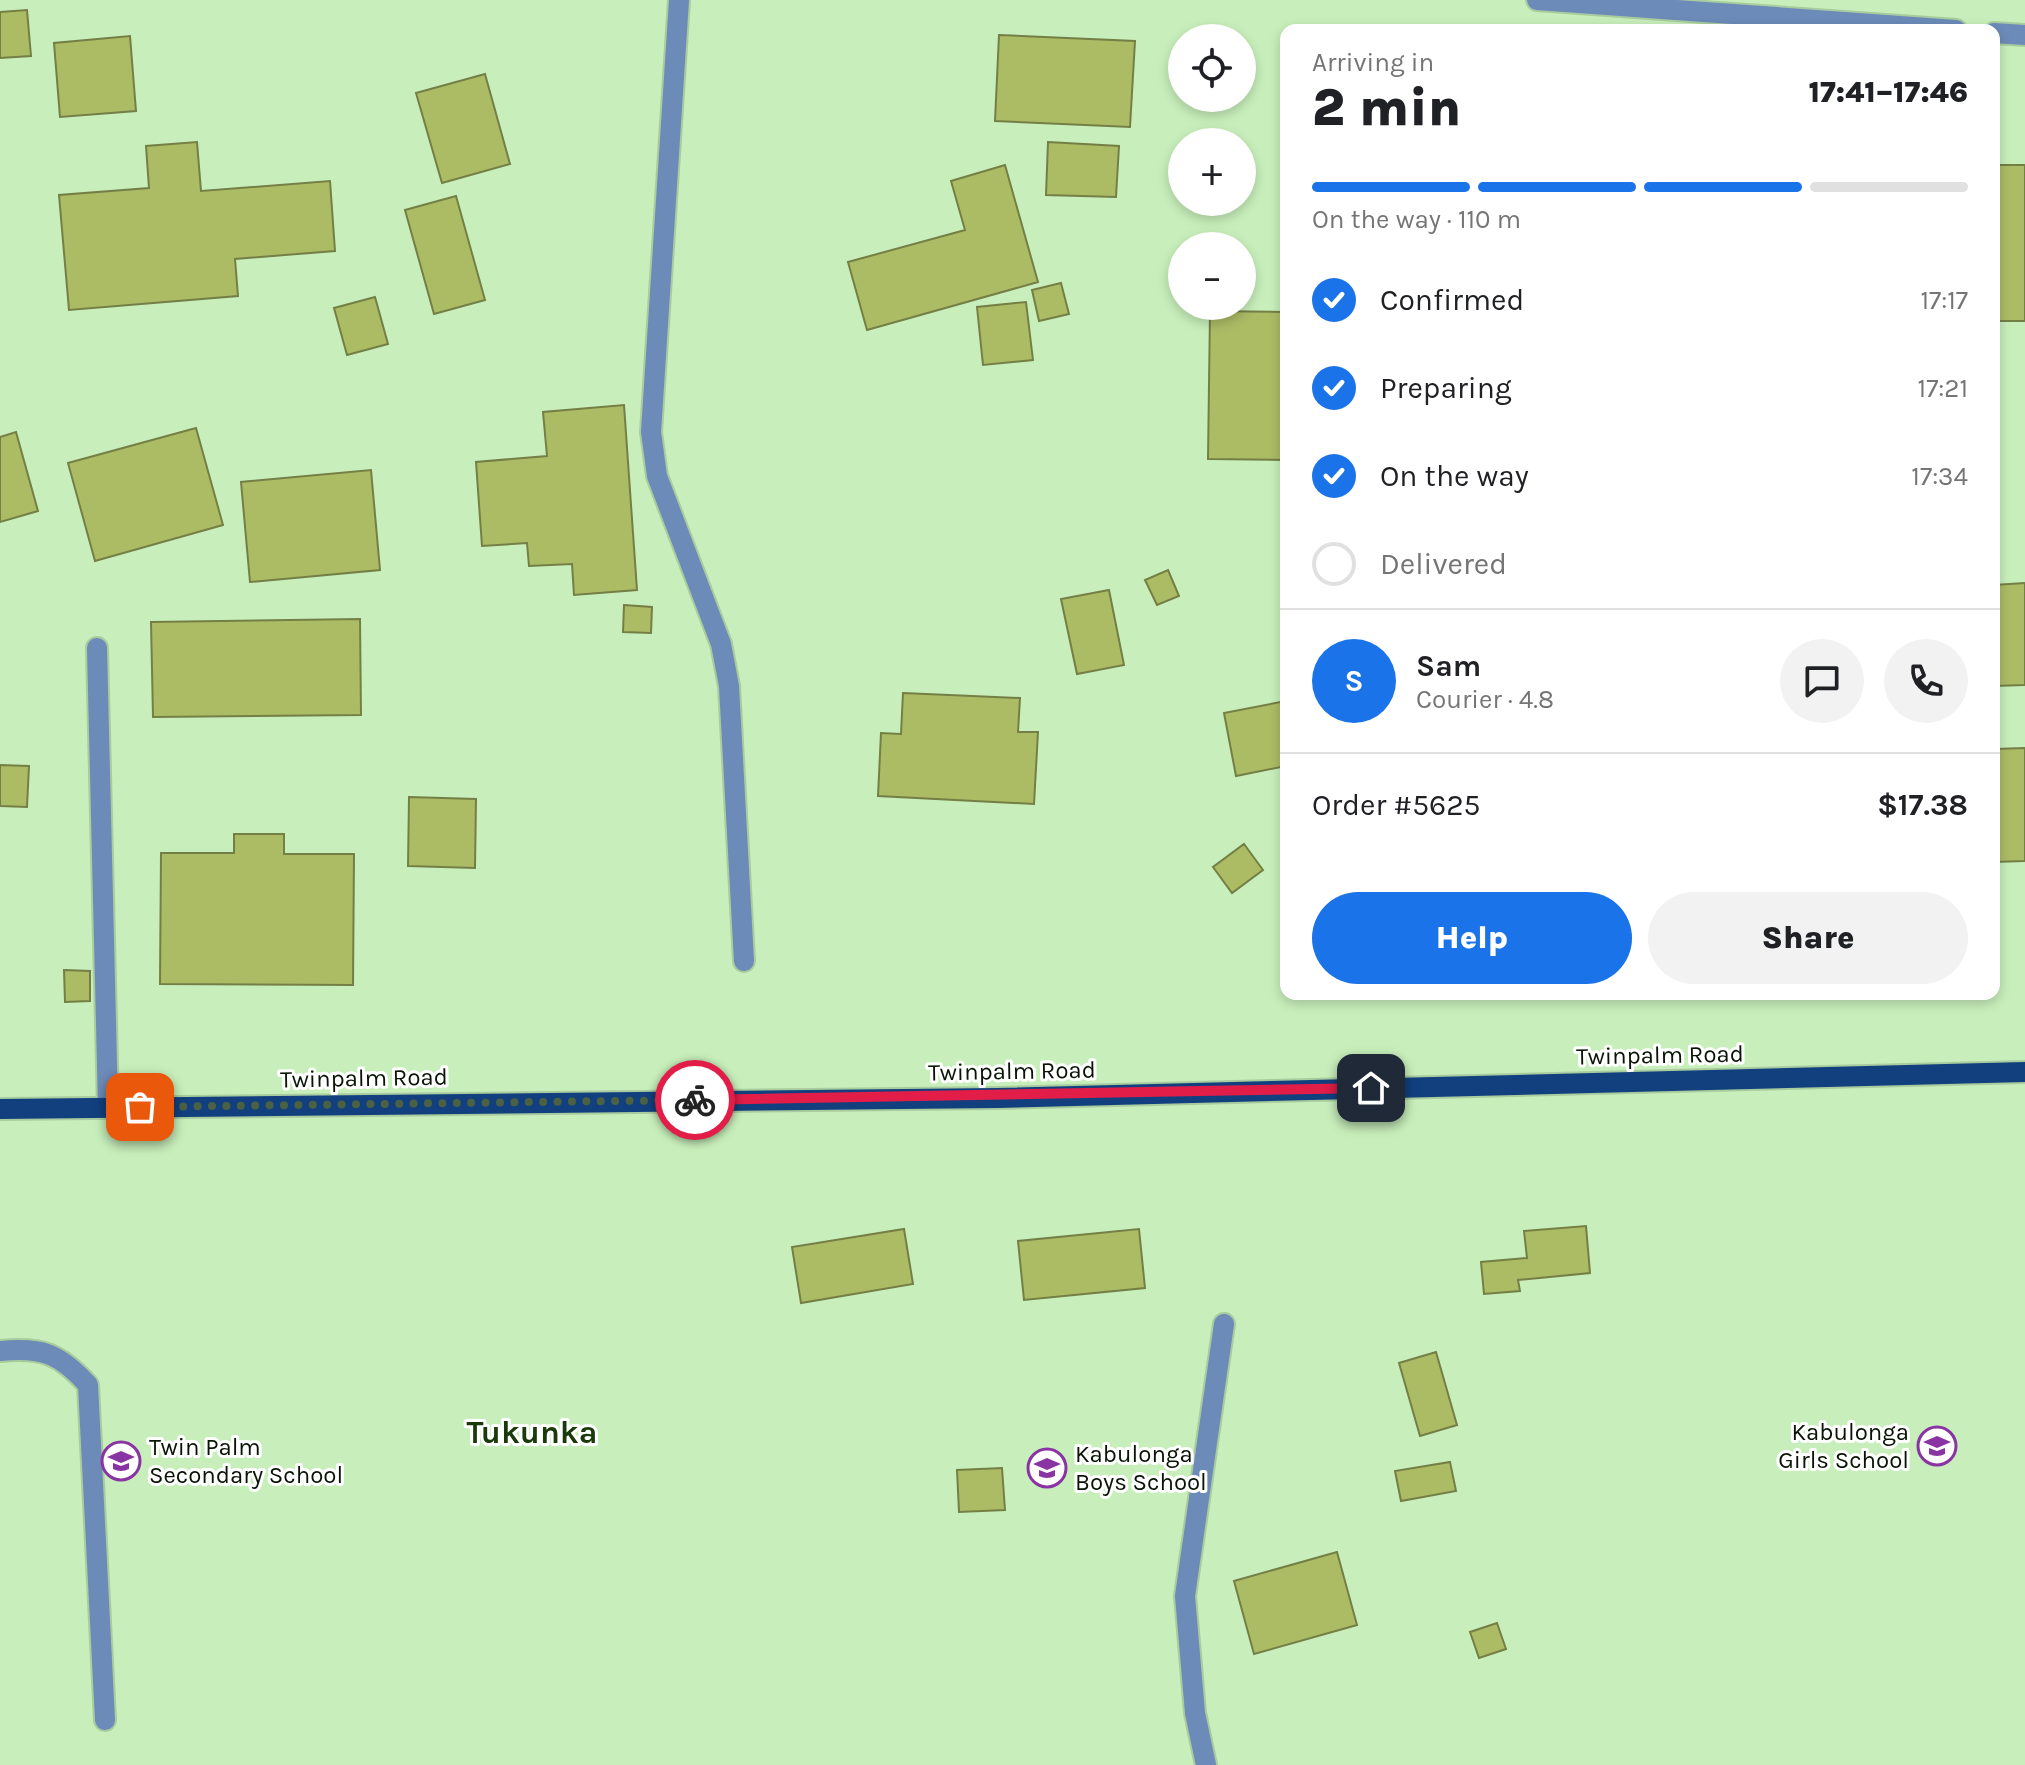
<!DOCTYPE html>
<html lang="en">
<head>
<meta charset="utf-8">
<style>
	:root { --surface:#fff; --page:#f2f2f2; --text:#202124; --muted:#757577; --line:#e0e0e0; --accent:#1a73e8 }
	body { margin:0; font-family:Karla,sans-serif; background:var(--page); color:var(--text); height:100vh; display:flex; flex-direction:column; font-size:30px; white-space:nowrap }
	* { box-sizing:border-box; margin:0 }
	p { font-size:26px; color:var(--muted) }
	.icon { flex:none; width:44px; height:44px; fill:none; stroke:currentColor; stroke-width:2; stroke-linecap:round; stroke-linejoin:round }
	.map { position:relative; flex:1; overflow:hidden }
	.sheet { position:absolute; left:1280px; top:24px; width:720px; height:976px; display:flex; flex-direction:column; background:var(--surface); border-radius:16px; box-shadow:0 4px 12px #0003 }
	.sheet>* { flex:none }
	.controls { position:absolute; left:1168px; top:24px; display:grid; gap:16px }
	.controls a { display:grid; place-items:center; width:88px; height:88px; border-radius:50%; background:var(--surface); box-shadow:0 4px 12px #0003; font-size:40px }
	.pin { position:absolute; display:grid; place-items:center; width:68px; height:68px; color:#fff; margin:-34px; border-radius:16px; box-shadow:0 4px 12px #0006 }
	.courier { position:absolute; display:grid; place-items:center; width:80px; height:80px; margin:-40px; border:6px solid #e11d48; border-radius:50%; background:#fff; color:#222; box-shadow:0 2px 10px #0007 }
	.summary em { font-style:normal; font-weight:800 }
	.summary div { display:flex; flex-direction:column-reverse }
	.summary { display:flex; align-items:center; justify-content:space-between; height:136px; padding:0 32px }
	h1 { font-size:52px; font-weight:800; line-height:60px }
	.bar { display:grid; grid-template-columns:repeat(4,1fr); gap:12px 8px; align-content:center; height:96px; padding:0 32px }
	.bar i { height:10px; border-radius:6px; background:var(--line) }
	.bar .selected { background:var(--accent) }
	.bar p { grid-column:span 4 }
	.line { display:flex; align-items:center; gap:20px; padding:0 32px; border-top:2px solid var(--line) }
	.line div { flex:1 }
	.round { display:grid; place-items:center; flex:none; width:84px; height:84px; border-radius:42px; background:var(--page) }
	ol { padding:0 32px; list-style:none }
	li { display:flex; align-items:center; gap:24px; height:88px }
	li p { margin-inline-start:auto }
	li .icon { padding:8px; border-radius:50%; background:var(--accent); color:#fff; stroke-width:4 }
	li:last-child { color:var(--muted) }
	li i { width:44px; height:44px; border:4px solid var(--line); border-radius:50% }
	.action { display:flex; gap:16px; margin-top:auto; padding:16px 32px }
	.action a { flex:1; height:92px; border-radius:48px; background:var(--accent); color:#fff; font-size:32px; font-weight:800; line-height:92px; text-align:center }
	.action a+a { background:var(--page); color:var(--text) }
	.map>svg:first-child { display:block }
</style>
</head>
<body>
<div class="map">
<svg width="2025" height="1765" viewBox="0 0 2025 1765">
	<rect width="100%" height="100%" fill="#c8efbb"/>
	<!-- building -->
	<path fill="#acbc65" stroke="#747f45" stroke-width="2" d="M27 10 31 56 0 58V12Z
		M999 35 1135 41 1130 127 995 121Z
		M130 36 136 111 60 117 54 43Z
		M485 74 510 164 442 183 416 93Z
		M197 142 201 191 330 181 335 251 235 259 238 296 69 310 59 195 149 188 146 146Z
		M1048 142 1119 146 1116 197 1046 195Z
		M1005 165 1038 282 867 330 848 262 965 230 951 181Z
		M1998 165H2025V321H1996Z
		M456 196 485 300 434 314 405 210Z
		M1061 283 1069 314 1039 321 1032 290Z
		M375 297 388 344 347 355 334 308Z
		M1026 302 1033 360 983 365 977 307Z
		M1210 311 1286 312V460L1208 459Z
		M624 405 637 590 574 595 572 564 529 566 527 543 482 546 476 462 547 456 543 412Z
		M196 428 223 525 95 561 68 463Z
		M16 432 38 511 0 522V437Z
		M371 470 380 570 250 582 241 482Z
		M1168 570 1179 596 1157 605 1145 580Z
		M2025 583V685L1994 686V585Z
		M1109 590 1124 665 1077 674 1061 599Z
		M624 605 652 607 651 633 623 632Z
		M360 619 361 715 153 717 151 622Z
		M903 693 1020 698 1018 732H1038L1034 804 878 796 881 733 901 734Z
		M1286 701V766L1236 776 1224 713Z
		M2025 748V861L1994 862V749Z
		M0 765 29 766 27 807 0 806Z
		M409 797 476 799 475 868 408 866Z
		M234 834H284V854H354L353 985 160 984 161 853H234Z
		M1244 844 1263 870 1232 893 1213 867Z
		M64 970 90 971V1001L65 1002Z
		M1586 1226 1590 1273 1518 1280 1520 1291 1484 1294 1481 1262 1527 1258 1524 1231Z
		M904 1229 913 1284 801 1303 792 1247Z
		M1139 1229 1145 1288 1024 1300 1018 1241Z
		M1436 1352 1457 1425 1420 1436 1399 1363Z
		M1450 1462 1456 1491 1401 1501 1395 1471Z
		M1002 1468 1005 1510 959 1512 957 1470Z
		M1337 1552 1357 1625 1254 1654 1234 1581Z
		M1497 1623 1506 1649 1479 1658 1470 1632Z"/>
	<g fill="none" stroke-linecap="round" stroke-linejoin="round">
		<defs>
			<path id="minor" d="M679 0 651 432 657 476 721 644 729 686 744 961
				M1537 0 1956 30
				M1994 33 2025 35
				M97 648 108 1107
				M0 1351C42 1347 59 1353 88 1385L105 1720
				M1206 1765 1195 1713 1185 1596 1224 1324"/>
			<path id="major" d="M0 1109 998 1098 2025 1072"/>
		</defs>
		<!-- minor casing -->
		<use href="#minor" stroke="#a9cc9e" stroke-width="24"/>
		<!-- major casing -->
		<use href="#major" stroke="#a9cc9e" stroke-width="24"/>
		<!-- minor -->
		<use href="#minor" stroke="#6c8bb8" stroke-width="20"/>
		<!-- major -->
		<use href="#major" stroke="#12407f" stroke-width="20"/>
	</g>
	<g fill="none" stroke-linecap="round" stroke-linejoin="round">
		<!-- done -->
		<path stroke="#4b6144" stroke-width="8" stroke-dasharray="0 14.4" d="M140 1107 695 1100"/>
		<!-- route -->
		<path stroke="#e11d48" stroke-width="10" d="M695 1100 1371 1088"/>
	</g>
	<!-- icons -->
	<defs>
		<symbol id="school-ring" viewBox="-11 -11 22 22"><circle r="9.5" fill="#fff" stroke="#8934a2" stroke-width="1.5"/><path d="M0-5L7-2L0 1L-7-2ZM-4 1L0 2.5L4 1V4Q0 6-4 4Z" fill="#8934a2"/></symbol>
	</defs>
	<g fill-rule="evenodd">
		<use href="#school-ring" x="1915" y="1424" width="44" height="44"/>
		<use href="#school-ring" x="99" y="1439" width="44" height="44"/>
		<use href="#school-ring" x="1025" y="1446" width="44" height="44"/>
	</g>
	<g text-anchor="middle" stroke-width="6" stroke-linejoin="round" paint-order="stroke">
		<!-- street labels -->
		<g font-size="24" fill="#081504" stroke="#fff">
			<text transform="translate(1660 1055) rotate(-1)" y="8">Twinpalm Road</text>
			<text transform="translate(1012 1071) rotate(-1)" y="8">Twinpalm Road</text>
			<text transform="translate(364 1078) rotate(-1)" y="8">Twinpalm Road</text>
		</g>
		<!-- poi labels -->
		<g font-size="24" fill="#081504" stroke="#fff" text-anchor="start">
			<text x="1909" y="1440" text-anchor="end">Kabulonga<tspan x="1909" dy="28">Girls School</tspan></text>
			<text x="149" y="1455">Twin Palm<tspan x="149" dy="28">Secondary School</tspan></text>
			<text x="1075" y="1462">Kabulonga<tspan x="1075" dy="28">Boys School</tspan></text>
		</g>
		<!-- district labels -->
		<g font-size="32" font-weight="bold" fill="#1a3a0b" stroke="#fff">
			<text x="532" y="1443">Tukunka</text>
		</g>
	</g>
</svg>
<div class="controls">
<a><svg class="icon" aria-label="locate" viewBox="0 0 24 24"><circle cx="12" cy="12" r="6"/><path d="M12 2v4M12 18v4M2 12h4M18 12h4"/></svg></a>
<a>+</a>
<a>−</a>
</div>
<div class="pin" style="left:140px;top:1107px;background:#ea580c"><svg class="icon" aria-label="bag" viewBox="0 0 24 24"><path d="M5 8h14l-1 12H6zM9 8a3 3 0 0 1 6 0"/></svg></div>
<div class="pin" style="left:1371px;top:1088px;background:#1f2937"><svg class="icon" aria-label="home" viewBox="0 0 24 24"><path d="M3 11l9-7 9 7M6 9v11h12V9"/></svg></div>
<div class="courier" style="left:695px;top:1100px"><svg class="icon" aria-label="bike" viewBox="0 0 24 24"><circle cx="6" cy="16" r="4"/><circle cx="18" cy="16" r="4"/><path d="M6 16l4-8h5l3 8M10 8l3 8H6M13 5h3"/></svg></div>
<section class="sheet">
<div class="summary"><div><h1>2 min</h1><p>Arriving in</p></div><em>17:41–17:46</em></div>
<div class="bar"><i class="selected"></i><i class="selected"></i><i class="selected"></i><i></i><p>On the way · 110 m</p></div>
<ol>
<li><svg class="icon" aria-label="check" viewBox="0 0 24 24"><path d="M5 12l5 5 9-10"/></svg>Confirmed<p>17:17</p></li>
<li><svg class="icon" aria-label="check" viewBox="0 0 24 24"><path d="M5 12l5 5 9-10"/></svg>Preparing<p>17:21</p></li>
<li><svg class="icon" aria-label="check" viewBox="0 0 24 24"><path d="M5 12l5 5 9-10"/></svg>On the way<p>17:34</p></li>
<li><i></i>Delivered</li>
</ol>
<div class="line" style="height:144px"><b class="round" style="background:var(--accent);color:#fff">S</b><div><b>Sam</b><p>Courier · 4.8</p></div><a class="round"><svg class="icon" aria-label="chat" viewBox="0 0 24 24"><path d="M4 5h16v11H9l-5 4z"/></svg></a><a class="round"><svg class="icon" aria-label="phone" viewBox="0 0 24 24"><path d="M5 4h4l2 5-3 2q2 4 5 5l2-3 5 2v4C11 20 4 13 5 4z"/></svg></a></div>
<div class="line" style="height:104px"><div>Order #5625</div><b>$17.38</b></div>
<div class="action"><a>Help</a><a>Share</a></div>
</section>
</div>
</body>
</html>
